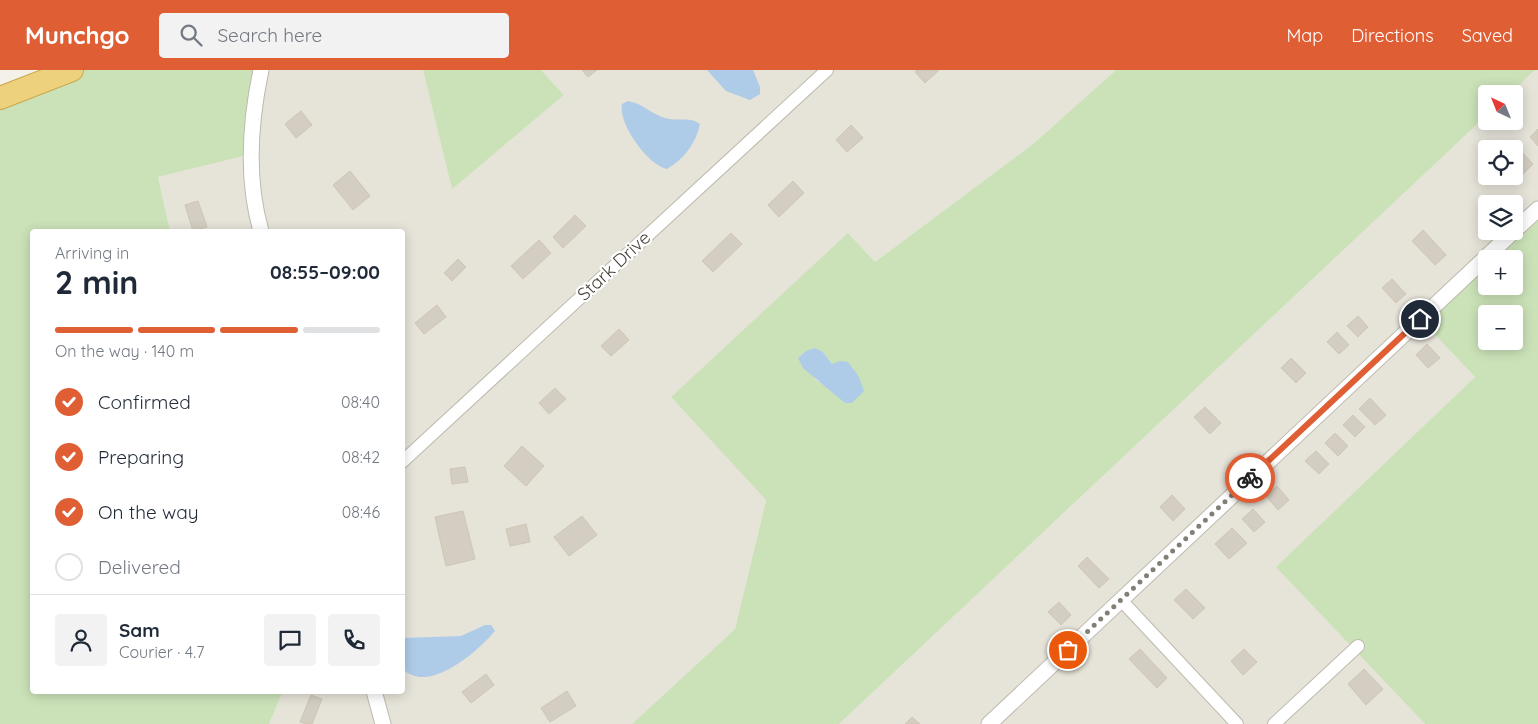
<!DOCTYPE html>
<html lang="en">
<head>
<meta charset="utf-8">
<style>
	:root { --surface:#fff; --page:#f2f2f3; --text:#1f2937; --muted:#747a83; --line:#e0e1e3; --accent:#e05e34 }
	body { margin:0; font-family:Quicksand,sans-serif; background:var(--page); color:var(--text); height:100vh; display:flex; flex-direction:column; font-size:19px; white-space:nowrap }
	* { box-sizing:border-box; margin:0 }
	p { font-size:16px; color:var(--muted) }
	.icon { flex:none; width:28px; height:28px; fill:none; stroke:currentColor; stroke-width:2; stroke-linecap:round; stroke-linejoin:round }
	.map { position:relative; flex:1; overflow:hidden }
	.side { position:absolute; left:30px; top:159px; width:375px; height:465px; display:flex; flex-direction:column; background:var(--surface); border-radius:5px; box-shadow:0 2px 12px #0003 }
	.side>* { flex:none }
	.needle { width:32px; rotate:317deg }
	.fabs { position:absolute; left:1478px; top:15px; display:grid; gap:10px }
	.fabs a { display:grid; place-items:center; width:45px; height:45px; border-radius:5px; background:var(--surface); box-shadow:0 2px 12px #0003; font-size:25px }
	.pin { position:absolute; display:grid; place-items:center; width:42px; height:42px; color:#fff; margin:-21px; border:2px solid #fff; border-radius:50%; box-shadow:0 1px 5px #0007 }
	.courier { position:absolute; display:grid; place-items:center; width:50px; height:50px; margin:-25px; border:4px solid #e05e34; border-radius:50%; background:#fff; color:#222; box-shadow:0 1px 6px #0007 }
	.headline em { font-style:normal; font-weight:700 }
	.headline div { display:flex; flex-direction:column-reverse }
	.headline { display:flex; align-items:center; justify-content:space-between; height:85px; padding:0 25px }
	h1 { font-size:32px; font-weight:700; line-height:38px }
	.bar { display:grid; grid-template-columns:repeat(4,1fr); gap:8px 5px; align-content:center; height:60px; padding:0 25px }
	.bar i { height:6px; border-radius:4px; background:var(--line) }
	.bar .active { background:var(--accent) }
	.bar p { grid-column:span 4 }
	.line { display:flex; align-items:center; gap:12px; padding:0 25px; border-top:1px solid var(--line) }
	.line div { flex:1 }
	.round { display:grid; place-items:center; flex:none; width:52px; height:52px; border-radius:5px; background:var(--page) }
	ol { padding:0 25px; list-style:none }
	li { display:flex; align-items:center; gap:15px; height:55px }
	li p { margin-inline-start:auto }
	li .icon { padding:5px; border-radius:50%; background:var(--accent); color:#fff; stroke-width:4 }
	li:last-child { color:var(--muted) }
	li i { width:28px; height:28px; border:2px solid var(--line); border-radius:50% }
	header { display:flex; align-items:center; gap:30px; box-sizing:border-box; height:70px; padding:0 25px; background:var(--accent); color:#fff }
	header strong { font-size:24px }
	nav { display:flex; gap:28px; margin-inline-start:auto; font-size:18px }
	.search { width:350px; height:45px; background:var(--page); display:flex; align-items:center; gap:12px; box-sizing:border-box; padding:0 18px; border-radius:5px; color:var(--muted); font-size:19px }
	.map>svg:first-child { display:block }
</style>
</head>
<body>
<header>
<strong>Munchgo</strong>
<div class="search"><svg class="icon" aria-label="search" viewBox="0 0 24 24"><circle cx="10" cy="10" r="6"/><path d="M15 15l6 6"/></svg>Search here</div>
<nav><a>Map</a><a>Directions</a><a>Saved</a></nav>
</header>
<div class="map">
<svg width="1538" height="654" viewBox="0 0 1538 654">
	<rect width="100%" height="100%" fill="#f3f1ea"/>
	<!-- residential -->
	<path fill="#e6e3d9" fill-rule="evenodd" d="M265 0H423L452 118 564 25 541 0H1116L1033 74 875 192 849 164 671 327 766 429 735 559 632 654H269L283 621H402V161H170L158 107 252 84Z
		M1535 0H1538V139L1514 161V134H1486V161H1514L1420 249 1475 307 1277 497 1425 654H839L1486 46V51H1514V24H1510ZM1486 79H1514V106H1486Z"/>
	<!-- green -->
	<path fill="#cbe2b8" fill-rule="evenodd" d="M72 0H265L252 84 158 107 170 161H32V621H283L269 654H0V28Z
		M423 0H541L564 25 452 119Z
		M1116 0H1535L1510 24H1486V46L839 654H632L735 559 766 430 671 327 848 163 875 192 1033 74ZM823 282 832 294 845 333 829 318 815 309Z
		M1538 139V654H1425L1276 497 1475 307 1420 249ZM1486 189H1514V216H1486ZM1486 244H1514V271H1486Z"/>
	<!-- water -->
	<path fill="#aecbe8" d="M707 0H753L760 17V24L750 30 726 21Z
		M628 31C644 34 651 44 665 48 677 52 689 46 700 54 696 73 684 89 667 99 648 95 618 54 622 34Z
		M815 278 823 282 832 294 840 291 848 292 859 307 864 321 852 333H845L803 298 798 288 806 281Z
		M485 555H491L495 561C478 581 429 625 403 599V568L461 566Z"/>
	<!-- building -->
	<path fill="#d3cec1" stroke="#cdc6b5" d="M582 0H597L588 7Z
		M917 0H939L925 13 915 2Z
		M301 41 312 55 296 68 285 54Z
		M851 55 863 68 847 82 836 70Z
		M1538 59V76L1530 67Z
		M1518 78 1533 94 1521 106 1514 98V82Z
		M350 101 370 126 353 140 333 115Z
		M793 111 804 123 779 147 768 135Z
		M198 131 207 157 193 161 185 135Z
		M575 145 586 156 563 178 553 167Z
		M1423 160 1446 185 1435 195 1412 171Z
		M731 163 742 174 713 202 702 191Z
		M539 170 551 183 523 209 511 196Z
		M458 189 466 197 452 211 444 203Z
		M1392 209 1406 224 1396 233 1382 218Z
		M437 235 446 247 424 264 415 253Z
		M1358 246 1368 257 1358 267 1347 256Z
		M619 259 629 270 611 286 601 276Z
		M1337 262 1349 275 1339 284 1327 272Z
		M1427 274 1440 288 1428 298 1416 285Z
		M1291 288 1306 303 1296 313 1281 298Z
		M555 318 566 329 549 344 539 333Z
		M1370 328 1386 345 1375 355 1359 339Z
		M1205 337 1221 353 1210 364 1194 347Z
		M1353 345 1365 357 1355 367 1343 355Z
		M1335 363 1348 376 1338 386 1325 373Z
		M522 376 544 396 526 416 504 396Z
		M1316 381 1329 394 1319 404 1305 391Z
		M465 397 468 412 452 414 450 399Z
		M1277 416 1289 430 1278 440 1266 426Z
		M1172 425 1185 439 1173 451 1160 437Z
		M1253 439 1265 452 1254 462 1242 449Z
		M463 441 475 489 446 496 435 447Z
		M582 446 597 465 569 486 554 467Z
		M526 454 530 472 510 476 506 459Z
		M1232 458 1247 473 1229 489 1215 474Z
		M1087 487 1109 509 1099 518 1078 496Z
		M1186 519 1205 538 1193 549 1174 530Z
		M1059 532 1071 545 1061 555 1048 542Z
		M1140 579 1167 608 1157 618 1129 589Z
		M1244 579 1257 592 1243 605 1231 591Z
		M1364 599 1383 619 1366 635 1348 614Z
		M486 604 494 615 471 633 462 622Z
		M567 621 576 636 550 652 541 638Z
		M311 625 322 629 312 654H307L300 652Z
		M912 647 920 654H905Z"/>
	<g fill="none" stroke-linecap="round" stroke-linejoin="round">
		<defs>
			<path id="minor" d="M402 392 827 0
				M1121 530 1237 654
				M1274 654 1358 576"/>
			<path id="tertiary" d="M261 0C250 52 246 109 261 161
				M1514 161 1538 139
				M374 621 383 654
				M989 654 1514 161"/>
			<path id="motorway" d="M0 28 72 0"/>
		</defs>
		<!-- minor casing -->
		<use href="#minor" stroke="#bdb9ae" stroke-width="14"/>
		<!-- tertiary casing -->
		<use href="#tertiary" stroke="#bdb9ae" stroke-width="17"/>
		<!-- motorway casing -->
		<use href="#motorway" stroke="#cba84d" stroke-width="24"/>
		<!-- minor -->
		<use href="#minor" stroke="#fff" stroke-width="12"/>
		<!-- tertiary -->
		<use href="#tertiary" stroke="#fff" stroke-width="15"/>
		<!-- motorway -->
		<use href="#motorway" stroke="#edd17c" stroke-width="22"/>
	</g>
	<g fill="none" stroke-linecap="round" stroke-linejoin="round">
		<!-- done -->
		<path stroke="#837f77" stroke-width="5" stroke-dasharray="0 9" d="M1068 580 1250 408"/>
		<!-- route -->
		<path stroke="#e05e34" stroke-width="6" d="M1250 408 1420 249"/>
	</g>
	<g text-anchor="middle" stroke-width="4.5" stroke-linejoin="round" paint-order="stroke">
		<!-- street labels -->
		<g font-size="18" fill="#464239" stroke="#fff">
			<text transform="translate(614 196) rotate(-43)" y="6">Stark Drive</text>
		</g>
	</g>
</svg>
<div class="fabs">
<a><svg class="needle" viewBox="-14 -14 28 28"><path d="M0-13l5 13h-10z" fill="#e53935"/><path d="M0 13l5-13h-10z" fill="#747a83"/></svg></a>
<a><svg class="icon" aria-label="locate" viewBox="0 0 24 24"><circle cx="12" cy="12" r="6"/><path d="M12 2v4M12 18v4M2 12h4M18 12h4"/></svg></a>
<a><svg class="icon" aria-label="layers" viewBox="0 0 24 24"><path d="M12 4l9 5-9 5-9-5zM3 14l9 5 9-5"/></svg></a>
<a>+</a>
<a>−</a>
</div>
<div class="pin" style="left:1068px;top:580px;background:#ea580c"><svg class="icon" aria-label="bag" viewBox="0 0 24 24"><path d="M5 8h14l-1 12H6zM9 8a3 3 0 0 1 6 0"/></svg></div>
<div class="pin" style="left:1420px;top:249px;background:#1f2937"><svg class="icon" aria-label="home" viewBox="0 0 24 24"><path d="M3 11l9-7 9 7M6 9v11h12V9"/></svg></div>
<div class="courier" style="left:1250px;top:408px"><svg class="icon" aria-label="bike" viewBox="0 0 24 24"><circle cx="6" cy="16" r="4"/><circle cx="18" cy="16" r="4"/><path d="M6 16l4-8h5l3 8M10 8l3 8H6M13 5h3"/></svg></div>
<section class="side">
<div class="headline"><div><h1>2 min</h1><p>Arriving in</p></div><em>08:55–09:00</em></div>
<div class="bar"><i class="active"></i><i class="active"></i><i class="active"></i><i></i><p>On the way · 140 m</p></div>
<ol>
<li><svg class="icon" aria-label="check" viewBox="0 0 24 24"><path d="M5 12l5 5 9-10"/></svg>Confirmed<p>08:40</p></li>
<li><svg class="icon" aria-label="check" viewBox="0 0 24 24"><path d="M5 12l5 5 9-10"/></svg>Preparing<p>08:42</p></li>
<li><svg class="icon" aria-label="check" viewBox="0 0 24 24"><path d="M5 12l5 5 9-10"/></svg>On the way<p>08:46</p></li>
<li><i></i>Delivered</li>
</ol>
<div class="line" style="height:90px"><a class="round"><svg class="icon" aria-label="person" viewBox="0 0 24 24"><circle cx="12" cy="8" r="4"/><path d="M4 21q1-7 8-7t8 7"/></svg></a><div><b>Sam</b><p>Courier · 4.7</p></div><a class="round"><svg class="icon" aria-label="chat" viewBox="0 0 24 24"><path d="M4 5h16v11H9l-5 4z"/></svg></a><a class="round"><svg class="icon" aria-label="phone" viewBox="0 0 24 24"><path d="M5 4h4l2 5-3 2q2 4 5 5l2-3 5 2v4C11 20 4 13 5 4z"/></svg></a></div>
</section>
</div>
</body>
</html>
